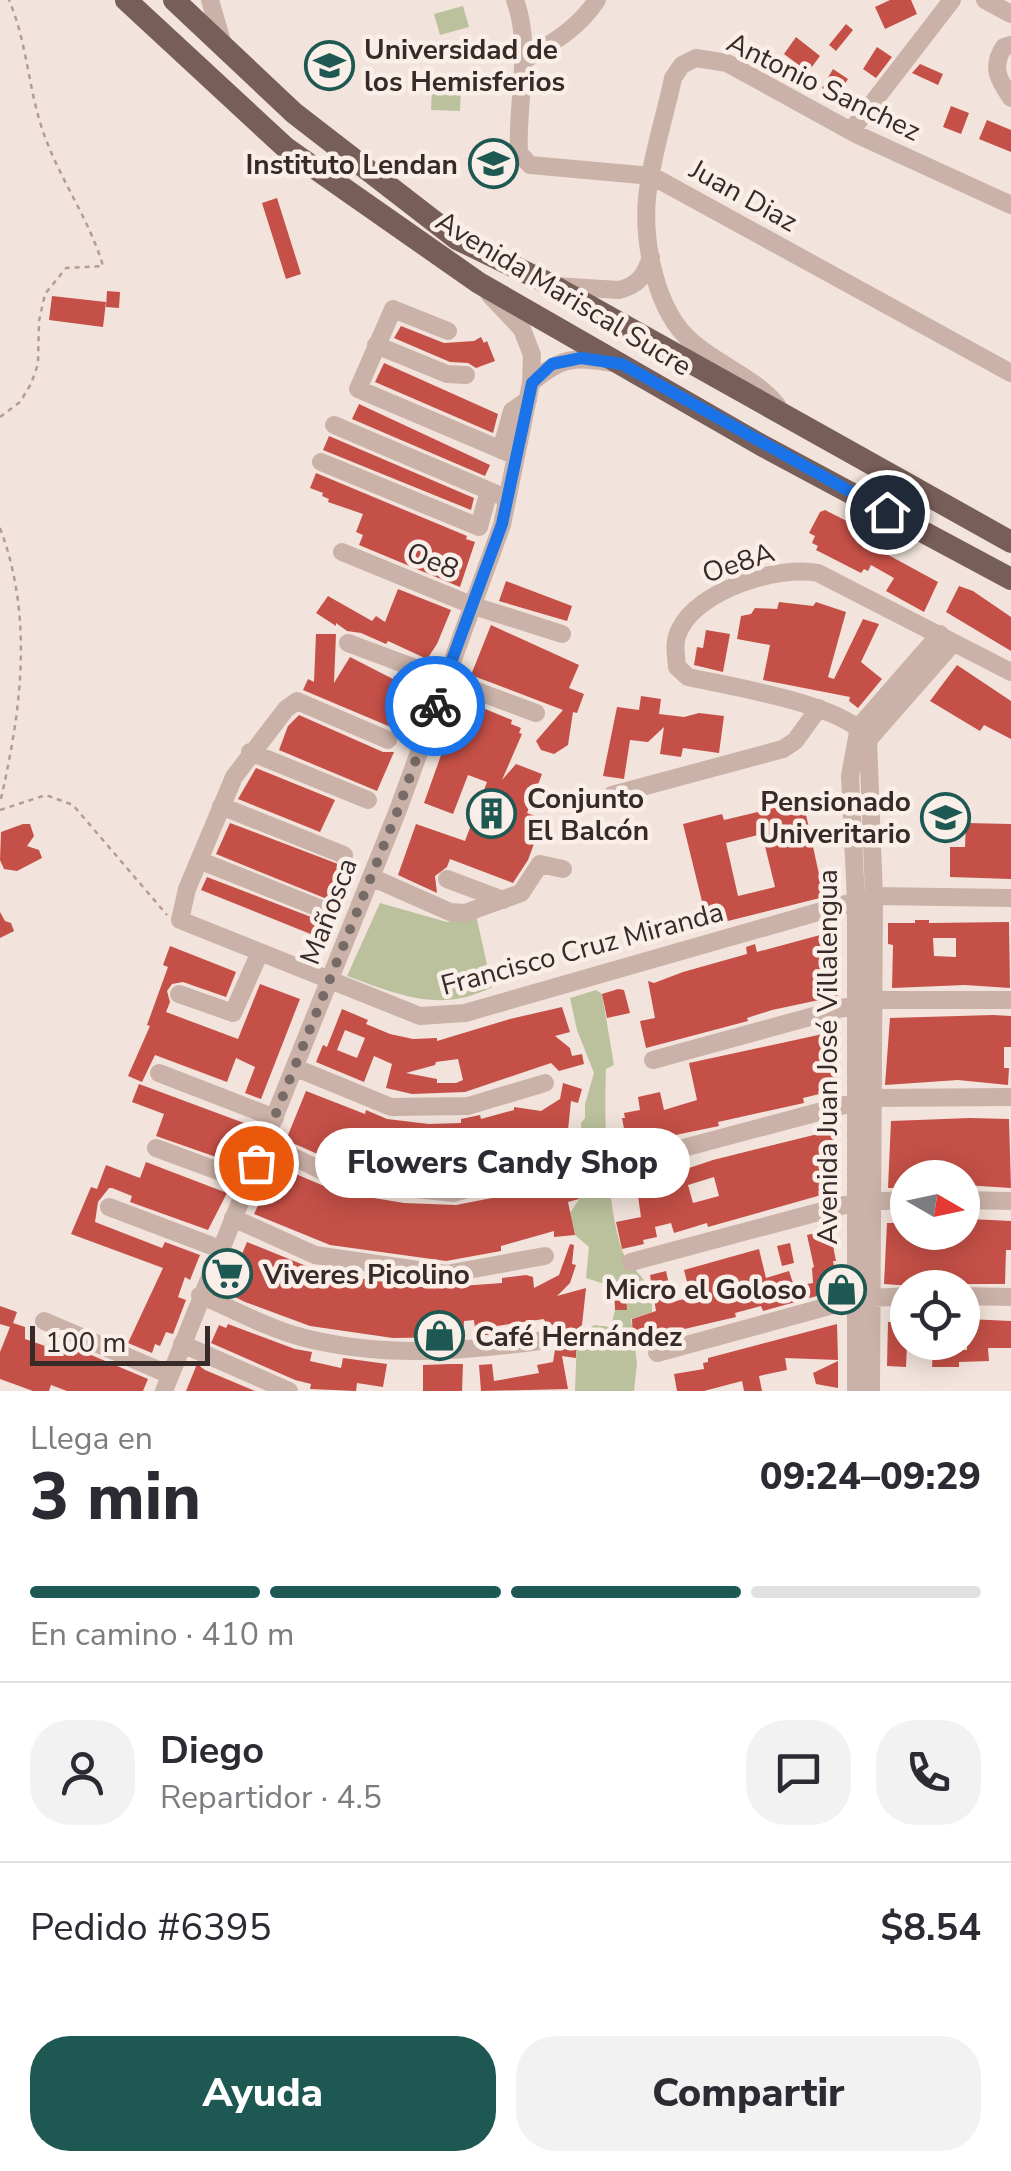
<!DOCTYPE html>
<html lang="es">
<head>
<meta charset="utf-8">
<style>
	:root { --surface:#fff; --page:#f2f2f3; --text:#2b2b33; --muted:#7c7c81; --line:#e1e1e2; --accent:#1e5852 }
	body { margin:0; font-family:"Nunito Sans",sans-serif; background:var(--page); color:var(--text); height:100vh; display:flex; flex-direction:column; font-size:38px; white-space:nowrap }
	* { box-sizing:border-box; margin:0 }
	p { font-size:32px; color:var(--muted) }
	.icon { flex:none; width:55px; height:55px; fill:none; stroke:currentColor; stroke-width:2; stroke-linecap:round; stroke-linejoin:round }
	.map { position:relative; height:1391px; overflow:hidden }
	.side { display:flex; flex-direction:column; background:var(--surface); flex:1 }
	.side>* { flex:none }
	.needle { width:65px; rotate:99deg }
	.controls { position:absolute; left:890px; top:1160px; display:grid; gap:20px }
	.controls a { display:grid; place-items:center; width:90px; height:90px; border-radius:50%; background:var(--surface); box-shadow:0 5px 25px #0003; font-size:50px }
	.scale { position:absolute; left:30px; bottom:25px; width:180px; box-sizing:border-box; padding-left:10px; border:5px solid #372a28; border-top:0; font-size:28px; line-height:35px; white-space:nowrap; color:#372a28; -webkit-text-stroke:8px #f9efe8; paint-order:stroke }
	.pin { position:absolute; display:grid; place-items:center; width:85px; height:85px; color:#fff; margin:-42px; border:5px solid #fff; border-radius:50%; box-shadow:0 2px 10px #0007 }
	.courier { position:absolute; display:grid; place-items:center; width:100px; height:100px; margin:-50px; border:8px solid #1a73e8; border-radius:50%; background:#fff; color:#222; box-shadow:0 2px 12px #0007 }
	.bubble { position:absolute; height:70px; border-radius:35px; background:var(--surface); box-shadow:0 5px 25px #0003; font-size:32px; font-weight:800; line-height:70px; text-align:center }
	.head em { font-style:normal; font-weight:800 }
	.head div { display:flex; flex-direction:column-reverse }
	.head { display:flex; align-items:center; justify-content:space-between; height:170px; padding:0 30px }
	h1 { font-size:65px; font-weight:800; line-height:75px }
	.bar { display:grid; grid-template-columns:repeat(4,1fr); gap:15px 10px; align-content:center; height:120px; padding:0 30px }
	.bar i { height:12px; border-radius:8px; background:var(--line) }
	.bar .active { background:var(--accent) }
	.bar p { grid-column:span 4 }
	.line { display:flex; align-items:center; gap:25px; padding:0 30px; border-top:2px solid var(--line) }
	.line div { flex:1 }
	.round { display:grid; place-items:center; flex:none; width:105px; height:105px; border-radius:40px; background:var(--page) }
	.primary-button { display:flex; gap:20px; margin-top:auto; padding:20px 30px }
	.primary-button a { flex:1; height:115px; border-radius:40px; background:var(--accent); color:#fff; font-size:40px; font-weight:800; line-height:115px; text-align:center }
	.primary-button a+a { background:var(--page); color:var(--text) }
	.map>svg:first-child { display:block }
</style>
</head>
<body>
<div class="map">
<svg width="1011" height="1391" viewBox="0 0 1011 1391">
	<rect width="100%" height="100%" fill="#f2e4dc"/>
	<!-- green -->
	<path fill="#bbc19c" d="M463 6 469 27 440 35 434 14Z
		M432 88 461 89 460 111 431 110Z
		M380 903 447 922 476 915 492 987C440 1014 397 994 347 976Z
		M596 990 602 994 614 1065 606 1069C604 1121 606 1201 622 1250 628 1266 643 1274 649 1289 652 1295 652 1306 652 1312L631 1319 637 1363 634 1391H575L577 1338 594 1325 611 1327 615 1310 626 1309 625 1287H614L586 1278 589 1247 575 1235 570 1213 584 1192 581 1123 585 1118V1104L594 1073 577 1030 570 998Z"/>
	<!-- building -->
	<path fill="#c55047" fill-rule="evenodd" d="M890 0H911L917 14 885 29 875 7Z
		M846 24 853 30 836 51 829 45Z
		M796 37 820 56 808 72 784 54Z
		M877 47 892 57 876 78 863 69Z
		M920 64 943 74 938 85 912 73Z
		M833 69 848 79 836 97 822 88Z
		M951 106 969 113 961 134 943 127Z
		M987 120 1011 130V152L979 139Z
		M277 198 301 274 286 279 262 203Z
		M107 291 120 292 119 308 106 307Z
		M52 296 106 302 103 327 49 320Z
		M401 326 444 343 474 341 481 337 484 343 487 341 495 361 476 368 468 363 450 362 394 338Z
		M384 363 498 414 493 433 375 382Z
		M359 404 490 465 485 476 352 419Z
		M329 436 474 498 471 510 323 450Z
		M316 473 467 536 466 539 475 542 460 587 359 545 363 535 356 532 363 514 328 502 329 499 322 496 323 493 310 488Z
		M825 510 884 540 879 550 938 582 924 612 886 591 894 578 871 565 868 571 864 569 861 573 816 550 818 546 812 543 815 536 809 533 820 512Z
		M506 581 572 606 567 621 499 601Z
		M959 586 973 591 1011 617V651L946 612Z
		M398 589 451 610 437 644 427 659 388 641 386 644 361 633 347 631 336 623V626L316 613 328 596 372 621 376 616 385 622Z
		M779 602 813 606 816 602 846 612 828 677 834 679 863 619 879 624 861 662 882 679 858 708 849 701 850 697 763 680 770 645 737 639 741 616 751 614 755 608 777 609Z
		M491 625 579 665 569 688 584 694 577 713 573 712 568 745 554 754 541 750 536 741 563 710 471 675Z
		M706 630 730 634 723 672 694 665 697 647 703 648Z
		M316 634H336L334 683 350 657 393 679 394 676 422 693 399 736 393 728 303 690 308 679 314 682Z
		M957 665 1011 701V739L984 725 980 731 930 701Z
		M641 696 661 699 659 714 684 717 699 713 724 716 719 753 683 748 681 757 660 754 664 727 648 742 630 740 624 779 603 776 617 707 639 710Z
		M461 699 512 720 511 724 521 728 519 733 522 734 502 780 516 764 542 774 527 813 543 819 528 860 513 883 450 859 447 867 435 876 437 893 398 875 416 824 465 841 487 782 468 775 453 814 424 803Z
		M299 715 383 752H394L377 791 279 750 288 726Z
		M256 768 335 800 320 832 238 799Z
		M803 801 824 897 708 926 683 824 722 814 724 820ZM762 834 775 887 738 896 726 843Z
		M230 823 346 867 332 901 216 854Z
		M966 823 1011 824V879L950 877V847H965Z
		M23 824H30L34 836 27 846 39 850 42 858 17 871 4 869 0 860 1 832Z
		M207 877 324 922 318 937 201 890Z
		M0 912 5 921 11 923 14 931 0 938Z
		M915 920H929V923L1009 922 1010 988 965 985 892 988 893 945 888 944V923H915ZM933 938H956V957L934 956Z
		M835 931 839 957 830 960 838 996 772 1010 747 1018 748 1021 646 1048 640 1021 655 1018 648 981 654 983 683 972 747 954 746 947 755 944 757 952Z
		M170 946 236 972 226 997 183 982 172 984 167 991 170 1002 166 1012 238 1039 260 984 300 999 261 1099 245 1093 255 1067 236 1058 227 1082 155 1055 142 1082 128 1076 150 1026 147 1025 168 967 163 965Z
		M618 989 624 990 630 1013 607 1018 602 994Z
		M562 1007 570 1032 555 1036 570 1048 572 1056 582 1054 584 1064 559 1071 551 1063 465 1092 412 1094 386 1088 392 1064 374 1056 364 1082 316 1062 323 1045 327 1047 342 1009 368 1020 366 1024 390 1034 413 1039 437 1038V1041L510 1019ZM345 1030 365 1038 357 1058 337 1050ZM458 1059 463 1080 456 1083H437V1079L406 1073 435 1065 436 1062Z
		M993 1015 1011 1016V1047H1004V1068H1009L1008 1085 958 1080 885 1085 890 1018Z
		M832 1032 836 1057 832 1058 840 1089 803 1098 804 1103 718 1122 719 1126 666 1137 667 1139 646 1145 642 1130 625 1134 622 1118H625L624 1113 640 1110 638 1097 660 1092 664 1110 697 1100 689 1063Z
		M563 1083 582 1089 578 1103 571 1101 565 1159 570 1158 579 1199 568 1202 575 1235 554 1237V1231L501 1246V1251L446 1261 330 1245 254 1214 277 1166 338 1192 404 1203 456 1205 518 1193 519 1196 532 1193 533 1197 558 1191 553 1152 535 1151 500 1162 499 1167 463 1177 441 1179 439 1175 405 1173V1163L427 1145 396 1142 391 1165 385 1164 383 1173 333 1161 286 1140 306 1091 365 1114 366 1110 387 1119 429 1124 461 1123V1119L480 1115 481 1119 514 1110V1107L541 1111 560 1099Z
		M139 1084 252 1126 236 1164 156 1136 164 1114 132 1102Z
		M970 1118 1009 1119 1011 1188 964 1185V1178H907V1188H888L891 1121Z
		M834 1130 839 1156H836L838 1174H835L839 1190 708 1227 707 1223 674 1233 671 1223 655 1227 657 1237 643 1240 644 1244 622 1249 616 1222 641 1217 637 1189 669 1181 668 1175 713 1160ZM714 1177 719 1196 693 1203 688 1185Z
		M146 1162 227 1193 208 1230 130 1202 132 1196 112 1188H109L98 1202 95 1222 162 1248 165 1242 200 1255 190 1280 185 1277 178 1297 186 1300 173 1334 166 1332 160 1346 155 1344 152 1353 128 1343 163 1268 71 1234 91 1187 97 1189 106 1165 140 1178Z
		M970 1219 1011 1221V1250H1006L1005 1284H962L940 1288 884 1284 887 1223H908V1232H963V1221Z
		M830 1230 836 1261H833L836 1275 833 1276 835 1291 763 1311 761 1306 735 1313 736 1317 633 1341 632 1319 656 1311 650 1275 666 1271 673 1302 691 1297 684 1270 759 1249 766 1278 789 1271 794 1286 813 1283 812 1268 814 1267 807 1235Z
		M247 1242 326 1274 351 1280V1277L418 1287H447L502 1283V1278L526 1275 533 1277 534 1288 559 1275 570 1244 574 1245 572 1264 576 1265 570 1283 557 1296 586 1288 582 1325 577 1329 576 1358 562 1356 568 1389 481 1391 479 1365 492 1364 494 1381 539 1373 537 1365 553 1362 559 1326 546 1324 544 1319 497 1326 498 1334 476 1336 474 1320 464 1321 463 1337 393 1338 310 1326 245 1302 227 1293 232 1281 223 1278 227 1268 235 1271Z
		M790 1243 794 1263 782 1266 777 1246Z
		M625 1286 627 1310H615L614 1287Z
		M0 1306 17 1312 13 1323 25 1327V1339L74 1356 77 1349 148 1379 143 1391H67L51 1385 49 1391H33L0 1379V1352L10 1327 0 1324Z
		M967 1319 1011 1321V1348H988L989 1361 959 1362V1367H932L933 1350H967Z
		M888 1322H908L906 1367 887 1366Z
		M228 1324 295 1349 312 1352 310 1361 341 1368 343 1358 387 1364 383 1387 357 1383 356 1391 310 1389 311 1384 295 1380 211 1343 219 1325 226 1328Z
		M837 1324 838 1360 785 1358 787 1370 759 1376 762 1391H744L742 1381 704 1391H677L674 1374 704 1369 703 1363 708 1362V1358Z
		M838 1361V1388L816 1384 813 1373Z
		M197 1364 205 1370 255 1391H186Z
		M451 1364H463L462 1391H423V1365Z"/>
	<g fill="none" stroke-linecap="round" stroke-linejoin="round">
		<!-- path -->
		<path stroke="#b69b92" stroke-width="2.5" stroke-dasharray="5 5" stroke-linecap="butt" d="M0 417 20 402 31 384 38 364 39 321 45 294 66 268 103 266C90 221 61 181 45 137 28 92 28 44 9 0
			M0 528C34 618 21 712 0 803
			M0 810 46 795 73 805 167 915"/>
		<!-- minor -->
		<path stroke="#cab2a8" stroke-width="18" d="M210 0 223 45
			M515 0C533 48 516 103 519 153L530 165 652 176 1011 373
			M985 0 1011 14
			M1011 45 1004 47C991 67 998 79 1011 98
			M523 61C552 43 579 28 597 0
			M851 131 952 0
			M555 286 619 290C639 285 645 275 651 257
			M448 331 393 309 358 389 516 456
			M376 345 447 374 466 375
			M531 383C562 356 574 357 613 363
			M777 405C754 377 718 365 691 341 656 311 643 243 647 198 651 158 665 117 673 78L682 65 696 58 727 63 858 135 1011 205
			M334 425 499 495
			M501 450 512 411 528 400
			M321 462 479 527 489 491
			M342 552 474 606 562 634
			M348 643 536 713
			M865 736C843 704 728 686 688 677L677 667C676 654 673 641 680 629 699 590 778 565 818 573L1011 672
			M388 740 297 701 286 709 234 777 187 889 180 920 420 1016 465 1013 874 896 1011 898
			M250 752 368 800
			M612 795 783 749 795 741 819 708
			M221 806 344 855
			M201 861 324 910
			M371 877 450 912 465 913 521 893 540 864 563 869
			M447 879 503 900
			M179 994 233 1013 260 952
			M653 1060 872 1000H1011
			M296 1068 391 1107 468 1106 545 1083
			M159 1073 275 1118
			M265 1143 343 1181 453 1193 540 1169
			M156 1148 248 1182
			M646 1158 871 1098 1011 1097
			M962 1200 1011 1201
			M109 1207 220 1249
			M233 1218 315 1255 446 1274 545 1256
			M631 1262 856 1202 908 1200
			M200 1295C233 1309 267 1328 301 1337 380 1358 460 1352 540 1341
			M962 1296 1011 1297
			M44 1321 170 1375
			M182 1344 289 1391
			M657 1353 855 1299 908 1296
			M164 1391 398 810 502 525 531 383 532 355 522 329 489 294
			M856 1391V901L850 776 859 727 940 634
			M871 1391 874 896 868 740 953 643"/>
		<!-- major -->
		<path stroke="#785e59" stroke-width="22" d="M126 0 286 148 479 283 763 446 1011 579
			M174 0 294 113 457 239 552 285 1011 542"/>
	</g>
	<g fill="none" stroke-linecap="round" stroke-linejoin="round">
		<!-- done -->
		<path stroke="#786b67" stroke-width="10" stroke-dasharray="0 18" d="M256 1163 398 810 435 706"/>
		<!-- route -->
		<path stroke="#1a73e8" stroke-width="12" d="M435 706 502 524 532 383 552 364 581 358 622 364 887 512"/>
	</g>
	<!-- icons -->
	<defs>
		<symbol id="university-ring" viewBox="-11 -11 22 22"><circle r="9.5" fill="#f9efe8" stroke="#1e5852" stroke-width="1.5"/><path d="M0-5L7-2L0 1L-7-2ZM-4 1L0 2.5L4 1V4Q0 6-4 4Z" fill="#1e5852"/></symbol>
		<symbol id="school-ring" viewBox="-11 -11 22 22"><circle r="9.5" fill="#f9efe8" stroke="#1e5852" stroke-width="1.5"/><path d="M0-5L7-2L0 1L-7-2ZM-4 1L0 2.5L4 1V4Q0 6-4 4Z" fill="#1e5852"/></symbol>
		<symbol id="building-ring" viewBox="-11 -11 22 22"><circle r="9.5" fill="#f9efe8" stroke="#1e5852" stroke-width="1.5"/><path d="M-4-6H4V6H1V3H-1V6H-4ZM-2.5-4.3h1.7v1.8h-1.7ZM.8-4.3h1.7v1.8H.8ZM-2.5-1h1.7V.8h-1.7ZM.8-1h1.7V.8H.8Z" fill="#1e5852"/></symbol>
		<symbol id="supermarket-ring" viewBox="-11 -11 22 22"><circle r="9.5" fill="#f9efe8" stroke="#1e5852" stroke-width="1.5"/><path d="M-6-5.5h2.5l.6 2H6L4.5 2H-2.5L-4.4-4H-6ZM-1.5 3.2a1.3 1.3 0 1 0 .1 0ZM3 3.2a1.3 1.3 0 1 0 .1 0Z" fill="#1e5852"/></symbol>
		<symbol id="shop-ring" viewBox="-11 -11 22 22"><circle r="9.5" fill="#f9efe8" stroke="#1e5852" stroke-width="1.5"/><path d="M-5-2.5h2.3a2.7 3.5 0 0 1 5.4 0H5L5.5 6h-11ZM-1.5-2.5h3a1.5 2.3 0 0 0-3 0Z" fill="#1e5852"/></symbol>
	</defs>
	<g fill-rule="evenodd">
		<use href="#university-ring" x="302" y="38" width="55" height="55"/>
		<use href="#school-ring" x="466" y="136" width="55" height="55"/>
		<use href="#building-ring" x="464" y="786" width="55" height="55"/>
		<use href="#school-ring" x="918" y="790" width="55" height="55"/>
		<use href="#supermarket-ring" x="200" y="1246" width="55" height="55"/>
		<use href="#shop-ring" x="814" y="1262" width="55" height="55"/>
		<use href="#shop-ring" x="412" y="1308" width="55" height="55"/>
	</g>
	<g text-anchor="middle" stroke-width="9" stroke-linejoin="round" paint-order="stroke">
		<!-- poi labels -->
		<g font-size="28" font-weight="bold" fill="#372a28" stroke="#f9efe8" text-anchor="start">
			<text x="364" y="59">Universidad de<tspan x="364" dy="32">los Hemisferios</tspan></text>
			<text x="458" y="174" text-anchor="end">Instituto Lendan</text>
			<text x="527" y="808">Conjunto<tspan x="527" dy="32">El Balcón</tspan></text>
			<text x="911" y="811" text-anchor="end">Pensionado<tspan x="911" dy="32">Univeritario</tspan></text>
			<text x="263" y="1284">Viveres Picolino</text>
			<text x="807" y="1299" text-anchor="end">Micro el Goloso</text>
			<text x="475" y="1346">Café Hernández</text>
		</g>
		<!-- street labels -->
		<g font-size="28" fill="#372a28" stroke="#f9efe8">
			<text transform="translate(824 86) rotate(26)" y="10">Antonio Sanchez</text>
			<text transform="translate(744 195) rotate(29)" y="10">Juan Diaz</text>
			<text transform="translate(564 293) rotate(31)" y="10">Avenida Mariscal Sucre</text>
			<text transform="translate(433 560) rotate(22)" y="10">Oe8</text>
			<text transform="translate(738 562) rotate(-18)" y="10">Oe8A</text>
			<text transform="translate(328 911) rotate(-69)" y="10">Mañosca</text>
			<text transform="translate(582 948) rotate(-15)" y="10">Francisco Cruz Miranda</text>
			<text transform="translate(827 1057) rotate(-90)" y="10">Avenida Juan José Villalengua</text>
		</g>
	</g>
</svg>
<div class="controls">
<a><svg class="needle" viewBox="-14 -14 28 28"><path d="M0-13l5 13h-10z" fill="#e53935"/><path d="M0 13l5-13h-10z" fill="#7c7c81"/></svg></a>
<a><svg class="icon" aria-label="locate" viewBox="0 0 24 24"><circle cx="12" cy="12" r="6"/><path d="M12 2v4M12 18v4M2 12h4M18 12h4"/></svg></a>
</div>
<div class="scale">100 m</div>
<div class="pin" style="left:256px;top:1163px;background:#ea580c"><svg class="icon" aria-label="bag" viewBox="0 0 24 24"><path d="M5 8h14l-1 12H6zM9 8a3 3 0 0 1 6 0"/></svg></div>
<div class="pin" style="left:887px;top:512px;background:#1f2937"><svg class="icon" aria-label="home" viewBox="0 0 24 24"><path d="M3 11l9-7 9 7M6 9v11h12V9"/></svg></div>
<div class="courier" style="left:435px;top:706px"><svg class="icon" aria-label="bike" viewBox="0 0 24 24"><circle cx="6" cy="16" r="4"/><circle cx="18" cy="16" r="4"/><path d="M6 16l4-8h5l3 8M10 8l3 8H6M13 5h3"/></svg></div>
<div class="bubble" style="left:315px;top:1128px;width:375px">Flowers Candy Shop</div>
</div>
<section class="side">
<div class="head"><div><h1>3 min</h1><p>Llega en</p></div><em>09:24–09:29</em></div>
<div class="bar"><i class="active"></i><i class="active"></i><i class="active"></i><i></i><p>En camino · 410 m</p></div>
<div class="line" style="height:180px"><a class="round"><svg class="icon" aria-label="person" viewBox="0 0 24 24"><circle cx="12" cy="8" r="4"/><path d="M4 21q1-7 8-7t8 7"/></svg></a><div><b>Diego</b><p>Repartidor · 4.5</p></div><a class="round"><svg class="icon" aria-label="chat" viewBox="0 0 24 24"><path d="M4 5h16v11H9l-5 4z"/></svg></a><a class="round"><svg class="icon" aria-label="phone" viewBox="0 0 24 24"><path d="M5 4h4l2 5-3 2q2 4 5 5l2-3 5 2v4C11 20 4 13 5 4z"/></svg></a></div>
<div class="line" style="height:130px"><div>Pedido #6395</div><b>$8.54</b></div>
<div class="primary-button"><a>Ayuda</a><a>Compartir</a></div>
</section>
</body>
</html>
